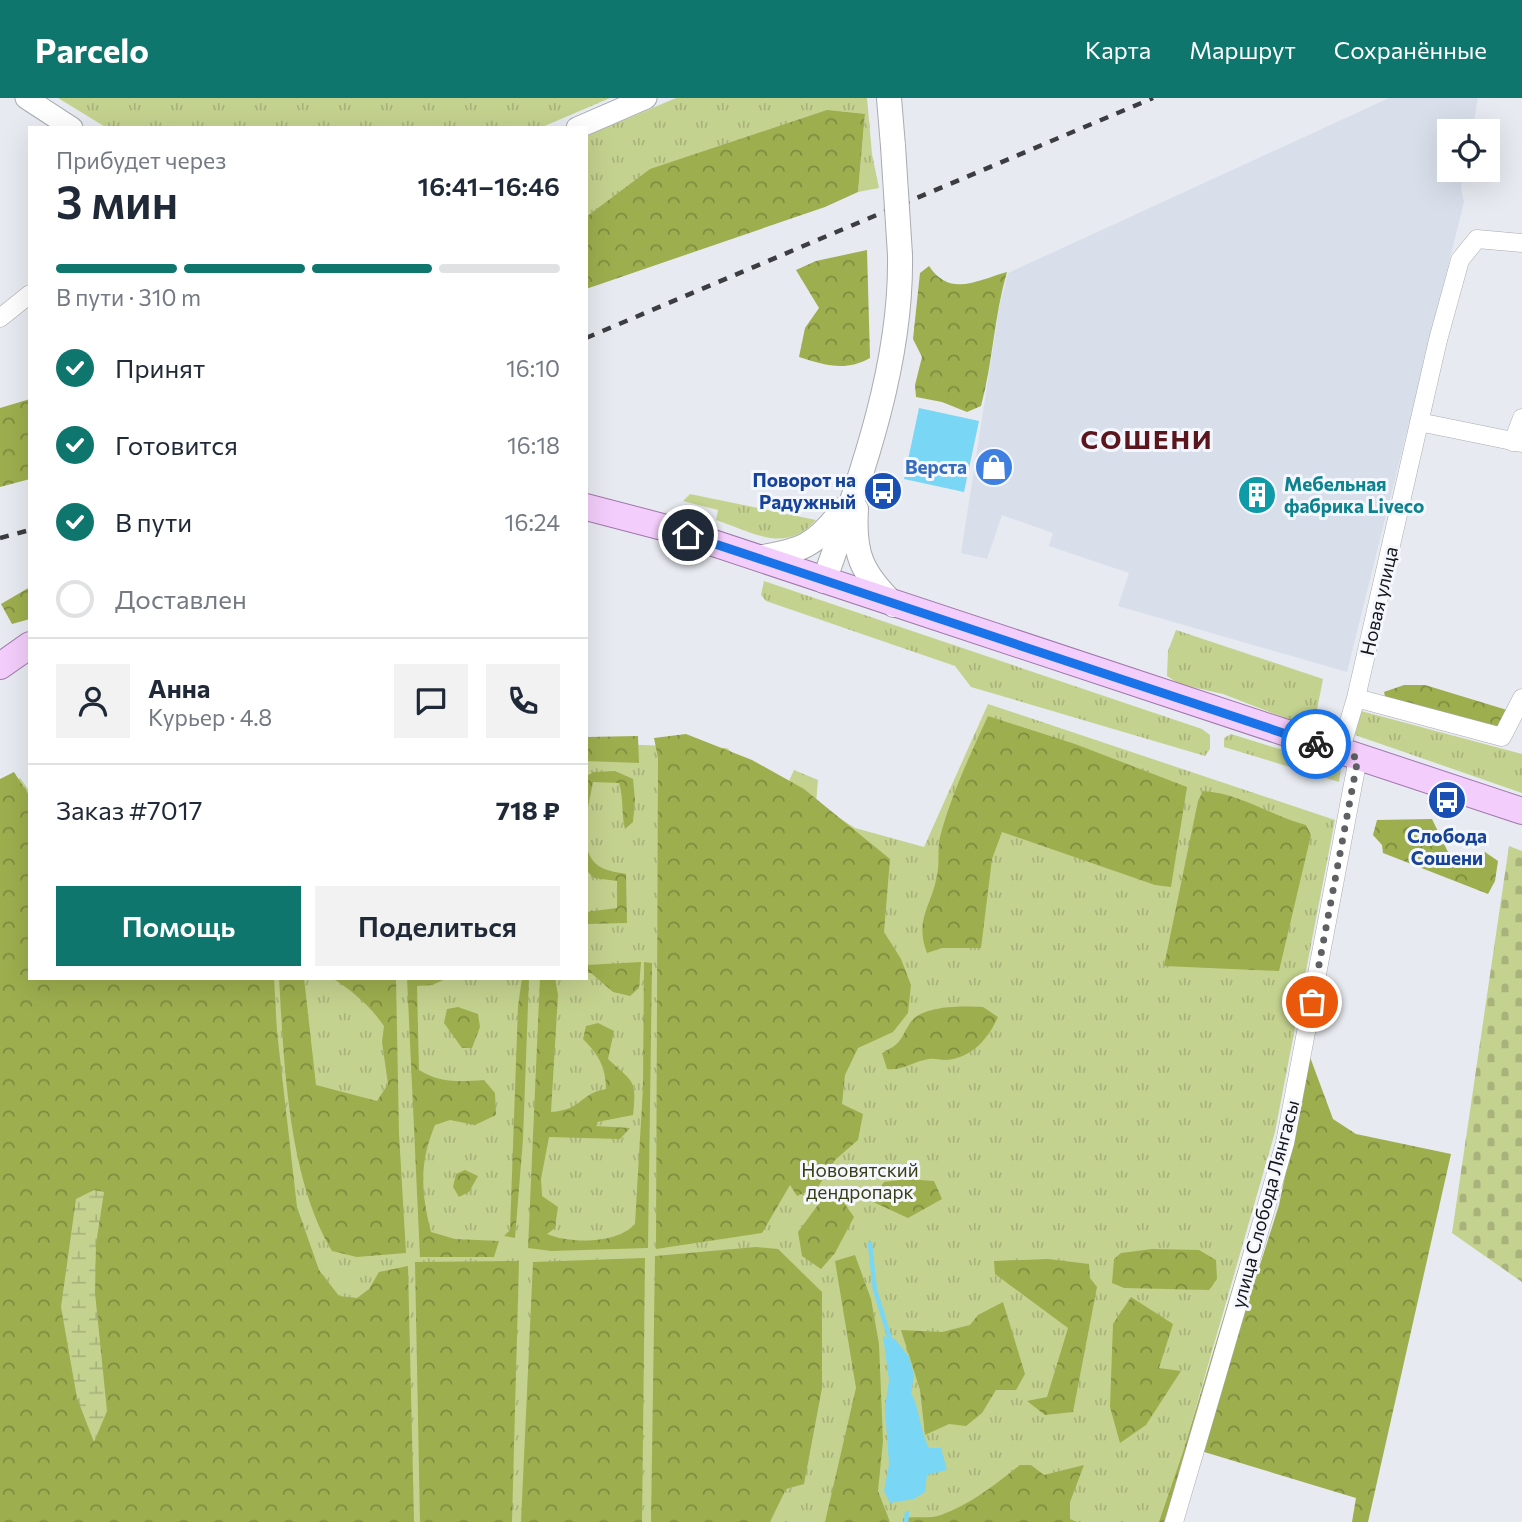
<!DOCTYPE html>
<html lang="ru">
<head>
<meta charset="utf-8">
<style>
	:root { --surface:#fff; --page:#f2f2f3; --text:#1f2937; --muted:#747a83; --line:#e0e1e3; --accent:#0f766e }
	body { margin:0; font-family:Commissioner,sans-serif; background:var(--page); color:var(--text); height:100vh; display:flex; flex-direction:column; font-size:26px; white-space:nowrap }
	* { box-sizing:border-box; margin:0 }
	p { font-size:23px; color:var(--muted) }
	.icon { flex:none; width:38px; height:38px; fill:none; stroke:currentColor; stroke-width:2; stroke-linecap:round; stroke-linejoin:round }
	.map { position:relative; flex:1; overflow:hidden }
	.drawer { position:absolute; left:28px; top:28px; width:560px; height:854px; display:flex; flex-direction:column; background:var(--surface); border-radius:0px; box-shadow:0 7px 28px #0002 }
	.drawer>* { flex:none }
	.controls { position:absolute; left:1437px; top:21px; display:grid; gap:14px }
	.controls a { display:grid; place-items:center; width:63px; height:63px; border-radius:0px; background:var(--surface); box-shadow:0 7px 28px #0002; font-size:35px }
	.pin { position:absolute; display:grid; place-items:center; width:60px; height:60px; color:#fff; margin:-30px; border:4px solid #fff; border-radius:50%; box-shadow:0 2px 7px #0007 }
	.courier { position:absolute; display:grid; place-items:center; width:70px; height:70px; margin:-35px; border:5px solid #1a73e8; border-radius:50%; background:#fff; color:#222; box-shadow:0 2px 9px #0007 }
	.headline em { font-style:normal; font-weight:600 }
	.headline div { display:flex; flex-direction:column-reverse }
	.headline { display:flex; align-items:center; justify-content:space-between; height:119px; padding:0 28px }
	h1 { font-size:46px; font-weight:600; line-height:52px }
	.bar { display:grid; grid-template-columns:repeat(4,1fr); gap:10px 7px; align-content:center; height:84px; padding:0 28px }
	.bar i { height:9px; border-radius:5px; background:var(--line) }
	.bar .selected { background:var(--accent) }
	.bar p { grid-column:span 4 }
	.line { display:flex; align-items:center; gap:18px; padding:0 28px; border-top:2px solid var(--line) }
	.line div { flex:1 }
	.round { display:grid; place-items:center; flex:none; width:74px; height:74px; border-radius:0px; background:var(--page) }
	ol { padding:0 28px; list-style:none }
	li { display:flex; align-items:center; gap:21px; height:77px }
	li p { margin-inline-start:auto }
	li .icon { padding:7px; border-radius:50%; background:var(--accent); color:#fff; stroke-width:4 }
	li:last-child { color:var(--muted) }
	li i { width:38px; height:38px; border:4px solid var(--line); border-radius:50% }
	.primary-button { display:flex; gap:14px; margin-top:auto; padding:14px 28px }
	.primary-button a { flex:1; height:80px; border-radius:0px; background:var(--accent); color:#fff; font-size:28px; font-weight:600; line-height:80px; text-align:center }
	.primary-button a+a { background:var(--page); color:var(--text) }
	header { display:flex; align-items:center; gap:42px; box-sizing:border-box; height:98px; padding:0 35px; background:var(--accent); color:#fff }
	header strong { font-size:33px }
	nav { display:flex; gap:38px; margin-inline-start:auto; font-size:24px }
	.map>svg:first-child { display:block }
</style>
</head>
<body>
<header>
<strong>Parcelo</strong>
<nav><a>Карта</a><a>Маршрут</a><a>Сохранённые</a></nav>
</header>
<div class="map">
<svg width="1522" height="1424" viewBox="0 0 1522 1424">
	<defs>
		<pattern id="grass-tufts" width="24" height="20" patternUnits="userSpaceOnUse" patternTransform="scale(1.75)"><rect width="24" height="20" fill="#c4d28f"/><path d="M3 7l-1-3M5 7V3M7 7l1-3M15 17l-1-3M17 17v-4M19 17l1-3" fill="none" stroke="#a8b37b"/></pattern>
		<pattern id="forest-crowns" width="20" height="18" patternUnits="userSpaceOnUse" patternTransform="scale(1.75)"><rect width="20" height="18" fill="#9dae4e"/><path d="M2 6a3 3 0 1 1 6 0M12 15a3 3 0 1 1 6 0" fill="none" stroke="#7f8c40"/></pattern>
		<pattern id="wetland-marsh" width="20" height="14" patternUnits="userSpaceOnUse" patternTransform="scale(1.75)"><rect width="20" height="14" fill="#c4d28f"/><path d="M1 5h8M5 5V1M11 12h8M15 12V8" fill="none" stroke="#a8b37b"/></pattern>
		<pattern id="cemetery-stones" width="16" height="16" patternUnits="userSpaceOnUse" patternTransform="scale(1.75)"><rect width="16" height="16" fill="#c4d28f"/><path d="M2 7V4a2 2 0 0 1 4 0v3zM10 15v-3a2 2 0 0 1 4 0v3z" fill="#a8b37b"/></pattern>
	</defs>
	<rect width="100%" height="100%" fill="#e7eaf0"/>
	<!-- built -->
	<path fill="#d8dfeb" d="M1389 0H1478L1472 33H1449V72H1464L1461 91 1464 104 1347 574 1118 508 1129 475 1049 448 1053 435 1002 417 987 461 961 455 1000 205 1008 175Z"/>
	<!-- grass -->
	<path fill="url(#grass-tufts)" d="M58 0H610L540 30H107Z
		M676 0H867L872 56 879 90 858 94 865 17 596 112 586 119V38Z
		M690 396 816 422C785 457 753 434 716 422L718 412 683 403Z
		M764 483 1202 631 1210 637V651L1205 658 971 589 955 568 766 503 761 497Z
		M1176 532 1323 581 1315 622 1303 627 1223 596 1179 586 1167 578 1168 553Z
		M988 606 1335 722 1275 1034 1163 1424H0V692L20 680 30 694V880H586V645L727 650 738 660 789 683 794 672 818 682 816 705 855 730 924 749Z
		M1361 613 1522 656V695L1355 637Z
		M1231 636 1341 670 1339 684 1224 649V640Z"/>
	<!-- forest -->
	<path fill="url(#forest-crowns)" d="M827 12 865 16 858 94 825 109 586 191V119L650 71Z
		M867 152 870 260C845 274 825 267 799 259L805 230 819 210 796 172 816 163Z
		M929 168C950 200 978 182 1007 174 994 218 993 264 981 308L967 314 942 304 916 299 915 287 922 259 913 241 920 175Z
		M30 301V381L0 389V310Z
		M30 489V521L12 526 1 506Z
		M1404 587H1425L1507 612 1497 632 1476 629 1450 616 1432 618 1387 607 1384 594Z
		M988 618 1075 646 1187 689 1171 789 1155 787 1002 734 992 761 981 850H942L927 855C914 821 932 808 937 777 940 765 937 751 940 739 951 697 970 657 988 618Z
		M686 636 752 662 804 691 890 761 884 834 901 861 911 887 908 915 893 934 858 950 845 977 842 1006 863 1016 858 1042 835 1062 818 1089 797 1098 790 1087 762 1135 656 1151 658 660 654 640Z
		M638 638 639 665 586 663V639Z
		M615 673 633 681 635 702 633 724 625 731C621 715 624 701 619 685L593 684C589 707 577 746 595 765 603 773 616 774 626 776L627 825 586 826V814L617 810V783L594 780 586 772V678L594 674Z
		M14 674 30 699V880H274L277 934 297 1109 319 1172 339 1198 357 1200 369 1191 379 1174 408 1168 414 1424H0V681Z
		M1203 693C1239 695 1272 718 1306 727L1311 737 1279 873 1164 868 1198 703Z
		M1432 721 1448 754 1476 765 1485 754 1498 763 1495 783 1488 796 1383 755 1382 747 1373 737 1377 722Z
		M641 864 639 890 630 898 613 894 591 875H586V867Z
		M644 864 652 865 648 1150 551 1153 528 1150 540 880H555L558 897 551 1014C583 1012 580 995 606 991 606 969 598 956 583 941L586 928 598 925 614 933 608 961C633 985 637 980 633 1017L597 1024 596 1028 630 1030 620 1041 549 1039 541 1081 542 1098 558 1109 555 1130 547 1136C571 1146 617 1146 635 1126L643 989Z
		M279 880H304L316 987 377 1003 388 986 382 944 384 928C370 908 353 893 332 880H396L399 1036 406 1155 357 1159 332 1153C288 1080 284 965 279 880Z
		M407 880H448L432 887 417 888 419 972C440 985 460 984 484 982L495 995 496 1017 475 1027 450 1022 435 1027C419 1065 421 1094 431 1134L455 1141 499 1143 494 1159H420Z
		M522 880H529L523 1041 515 1140 504 1138 510 1132 518 908Z
		M458 909 478 916 480 929 472 950H462L444 925 447 911Z
		M983 909 998 919C988 941 972 960 946 962 941 962 935 960 929 961 914 963 903 973 887 971L882 955C902 945 899 943 910 925 922 907 963 908 983 909Z
		M1310 959 1333 1021 1356 1036 1451 1056 1368 1424H1352L1356 1400 1201 1353 1279 1107Z
		M1275 1049 1255 1124 1172 1402 1164 1424H1159L1182 1357Z
		M465 1072 478 1078 469 1094 459 1099 453 1089 456 1076Z
		M907 1081 934 1083 942 1101 908 1120 871 1103 884 1084Z
		M840 1099 854 1119 835 1155 821 1171 802 1158 798 1134 823 1100Z
		M756 1149 778 1151 822 1194V1290L804 1386 786 1391 770 1424H651L655 1158Z
		M1152 1151 1199 1152 1216 1162 1217 1181 1209 1192 1124 1190 1112 1185 1114 1161 1121 1155Z
		M855 1157 871 1201 879 1246 883 1343 878 1393 890 1424H825L856 1290 835 1163Z
		M645 1160 642 1424H521L533 1164Z
		M1048 1161 1089 1166 1090 1180 1097 1189 1073 1314 1045 1317 1027 1303 1047 1299 1068 1230 995 1176 994 1163Z
		M519 1163 512 1424H420L415 1164Z
		M1131 1199 1173 1226 1159 1270 1181 1273 1146 1327 1120 1345 1110 1309 1113 1226Z
		M1003 1204 1025 1276 1016 1292H996L982 1315 966 1328 949 1326 925 1337 920 1292 901 1232 942 1234 970 1227 978 1217Z
		M1020 1367H1031L1044 1377 1084 1367 1070 1404V1421L1077 1424H903V1420C915 1418 930 1421 941 1417 970 1407 996 1386 1020 1367Z"/>
	<!-- wetland -->
	<path fill="url(#wetland-marsh)" d="M94 1092 104 1094 96 1146 95 1195 107 1313 94 1344 77 1300 61 1209 76 1101Z"/>
	<!-- cemetery -->
	<path fill="url(#cemetery-stones)" d="M1509 748 1522 753V1184L1452 1135Z"/>
	<!-- water -->
	<path fill="#79d6f4" d="M919 310 979 323 964 394 904 381Z
		M883 1238 895 1241 909 1259 914 1277 911 1296C918 1304 921 1335 929 1350H941L947 1372 927 1377 925 1394 914 1401 890 1405 884 1393 889 1366 885 1310 889 1282Z"/>
	<g fill="none" stroke-linecap="round" stroke-linejoin="round">
		<!-- stream -->
		<path stroke="#79d6f4" stroke-width="4.5" d="M870 1146 875 1192 891 1244
			M906 1424 907 1415"/>
		<defs>
			<path id="minor" d="M0 220 30 196
				M1419 324 1522 345
				M1513 344 1522 320
				M1356 600 1438 242 1460 162 1477 141 1522 145
				M1340 654 1356 600 1502 639 1522 600
				M1174 1424 1285 1045 1358 660"/>
			<path id="tertiary" d="M26 0 72 30
				M577 30 646 0"/>
			<path id="secondary" d="M889 0 893 48
				M856 411C853 457 862 475 894 507
				M757 460C801 453 816 448 843 411
				M824 483C861 379 902 268 900 157"/>
			<path id="primary" d="M586 409 674 432 1522 713
				M0 568 30 547"/>
		</defs>
		<!-- minor casing -->
		<use href="#minor" stroke="#a8abb0" stroke-width="19"/>
		<!-- tertiary casing -->
		<use href="#tertiary" stroke="#a8abb0" stroke-width="23"/>
		<!-- secondary casing -->
		<use href="#secondary" stroke="#a8abb0" stroke-width="26"/>
		<!-- primary casing -->
		<use href="#primary" stroke="#a077aa" stroke-width="28"/>
		<!-- minor -->
		<use href="#minor" stroke="#fff" stroke-width="18"/>
		<!-- tertiary -->
		<use href="#tertiary" stroke="#fff" stroke-width="21"/>
		<!-- secondary -->
		<use href="#secondary" stroke="#fff" stroke-width="24"/>
		<!-- primary -->
		<use href="#primary" stroke="#f3cdfb" stroke-width="26"/>
		<!-- rail -->
		<path stroke="#3b3d40" stroke-width="4.5" stroke-dasharray="9 9" stroke-linecap="butt" d="M586 240 1153 0
			M0 440 30 432"/>
		<defs>
			<path id="secondary-bridge" d="M893 48 900 157"/>
		</defs>
		<!-- secondary-bridge casing -->
		<use href="#secondary-bridge" stroke="#a8abb0" stroke-width="26" stroke-linecap="butt"/>
		<!-- secondary-bridge -->
		<use href="#secondary-bridge" stroke="#fff" stroke-width="24"/>
	</g>
	<g fill="none" stroke-linecap="round" stroke-linejoin="round">
		<!-- done -->
		<path stroke="#5e6063" stroke-width="7" stroke-dasharray="0 12.6" d="M1312 904 1358 660 1316 646"/>
		<!-- route -->
		<path stroke="#1a73e8" stroke-width="9" d="M688 437 1316 646"/>
	</g>
	<!-- icons -->
	<defs>
		<symbol id="shop-disc" viewBox="-11 -11 22 22"><circle r="9.5" fill="#3f7fe0" stroke="#f4f7fd"/><path d="M-5-2.5h2.3a2.7 3.5 0 0 1 5.4 0H5L5.5 6h-11ZM-1.5-2.5h3a1.5 2.3 0 0 0-3 0Z" fill="#fff"/></symbol>
		<symbol id="bus-disc" viewBox="-11 -11 22 22"><circle r="9.5" fill="#1a4fb4" stroke="#f4f7fd"/><path d="M-5-6H5V4H4V6H2V4H-2V6H-4V4H-5ZM-3.5-4V0h7V-4ZM-3.5 1.2v1.5H-2V1.2ZM2 1.2v1.5H3.5V1.2Z" fill="#fff"/></symbol>
		<symbol id="building-disc" viewBox="-11 -11 22 22"><circle r="9.5" fill="#0f9aa8" stroke="#f4f7fd"/><path d="M-4-6H4V6H1V3H-1V6H-4ZM-2.5-4.3h1.7v1.8h-1.7ZM.8-4.3h1.7v1.8H.8ZM-2.5-1h1.7V.8h-1.7ZM.8-1h1.7V.8H.8Z" fill="#fff"/></symbol>
	</defs>
	<g fill-rule="evenodd">
		<use href="#shop-disc" x="972" y="347" width="44" height="44"/>
		<use href="#bus-disc" x="861" y="371" width="44" height="44"/>
		<use href="#building-disc" x="1235" y="375" width="44" height="44"/>
		<use href="#bus-disc" x="1425" y="680" width="44" height="44"/>
	</g>
	<g text-anchor="middle" stroke-width="6" stroke-linejoin="round" paint-order="stroke">
		<!-- shop labels -->
		<g font-size="19" font-weight="bold" fill="#366cbe" stroke="#f4f7fd" text-anchor="end">
			<text x="967" y="376">Верста</text>
		</g>
		<!-- transit labels -->
		<g font-size="19" font-weight="bold" fill="#164399" stroke="#f4f7fd" text-anchor="end">
			<text x="856" y="389">Поворот на<tspan x="856" dy="22">Радужный</tspan></text>
			<text x="1447" y="745" text-anchor="middle">Слобода<tspan x="1447" dy="22">Сошени</tspan></text>
		</g>
		<!-- culture labels -->
		<g font-size="19" font-weight="bold" fill="#0d838f" stroke="#f4f7fd" text-anchor="start">
			<text x="1284" y="393">Мебельная<tspan x="1284" dy="22">фабрика Liveco</tspan></text>
		</g>
		<!-- street labels -->
		<g font-size="19" fill="#141517" stroke="#f4f7fd">
			<text transform="translate(1379 503) rotate(-77)" y="7">Новая улица</text>
			<text transform="translate(1265 1106) rotate(-75)" y="7">улица Слобода Лянгасы</text>
		</g>
		<!-- park labels -->
		<g font-size="19" fill="#383f17" stroke="#f4f7fd">
			<text x="860" y="1079">Нововятский<tspan x="860" dy="22">дендропарк</tspan></text>
		</g>
		<!-- district labels -->
		<g font-size="26" font-weight="bold" letter-spacing="2" fill="#5b151c" stroke="#f4f7fd">
			<text x="1147" y="351">СОШЕНИ</text>
		</g>
	</g>
</svg>
<div class="controls">
<a><svg class="icon" aria-label="locate" viewBox="0 0 24 24"><circle cx="12" cy="12" r="6"/><path d="M12 2v4M12 18v4M2 12h4M18 12h4"/></svg></a>
</div>
<div class="pin" style="left:1312px;top:904px;background:#ea580c"><svg class="icon" aria-label="bag" viewBox="0 0 24 24"><path d="M5 8h14l-1 12H6zM9 8a3 3 0 0 1 6 0"/></svg></div>
<div class="pin" style="left:688px;top:437px;background:#1f2937"><svg class="icon" aria-label="home" viewBox="0 0 24 24"><path d="M3 11l9-7 9 7M6 9v11h12V9"/></svg></div>
<div class="courier" style="left:1316px;top:646px"><svg class="icon" aria-label="bike" viewBox="0 0 24 24"><circle cx="6" cy="16" r="4"/><circle cx="18" cy="16" r="4"/><path d="M6 16l4-8h5l3 8M10 8l3 8H6M13 5h3"/></svg></div>
<section class="drawer">
<div class="headline"><div><h1>3 мин</h1><p>Прибудет через</p></div><em>16:41–16:46</em></div>
<div class="bar"><i class="selected"></i><i class="selected"></i><i class="selected"></i><i></i><p>В пути · 310 m</p></div>
<ol>
<li><svg class="icon" aria-label="check" viewBox="0 0 24 24"><path d="M5 12l5 5 9-10"/></svg>Принят<p>16:10</p></li>
<li><svg class="icon" aria-label="check" viewBox="0 0 24 24"><path d="M5 12l5 5 9-10"/></svg>Готовится<p>16:18</p></li>
<li><svg class="icon" aria-label="check" viewBox="0 0 24 24"><path d="M5 12l5 5 9-10"/></svg>В пути<p>16:24</p></li>
<li><i></i>Доставлен</li>
</ol>
<div class="line" style="height:126px"><a class="round"><svg class="icon" aria-label="person" viewBox="0 0 24 24"><circle cx="12" cy="8" r="4"/><path d="M4 21q1-7 8-7t8 7"/></svg></a><div><b>Анна</b><p>Курьер · 4.8</p></div><a class="round"><svg class="icon" aria-label="chat" viewBox="0 0 24 24"><path d="M4 5h16v11H9l-5 4z"/></svg></a><a class="round"><svg class="icon" aria-label="phone" viewBox="0 0 24 24"><path d="M5 4h4l2 5-3 2q2 4 5 5l2-3 5 2v4C11 20 4 13 5 4z"/></svg></a></div>
<div class="line" style="height:91px"><div>Заказ #7017</div><b>718 ₽</b></div>
<div class="primary-button"><a>Помощь</a><a>Поделиться</a></div>
</section>
</div>
</body>
</html>
